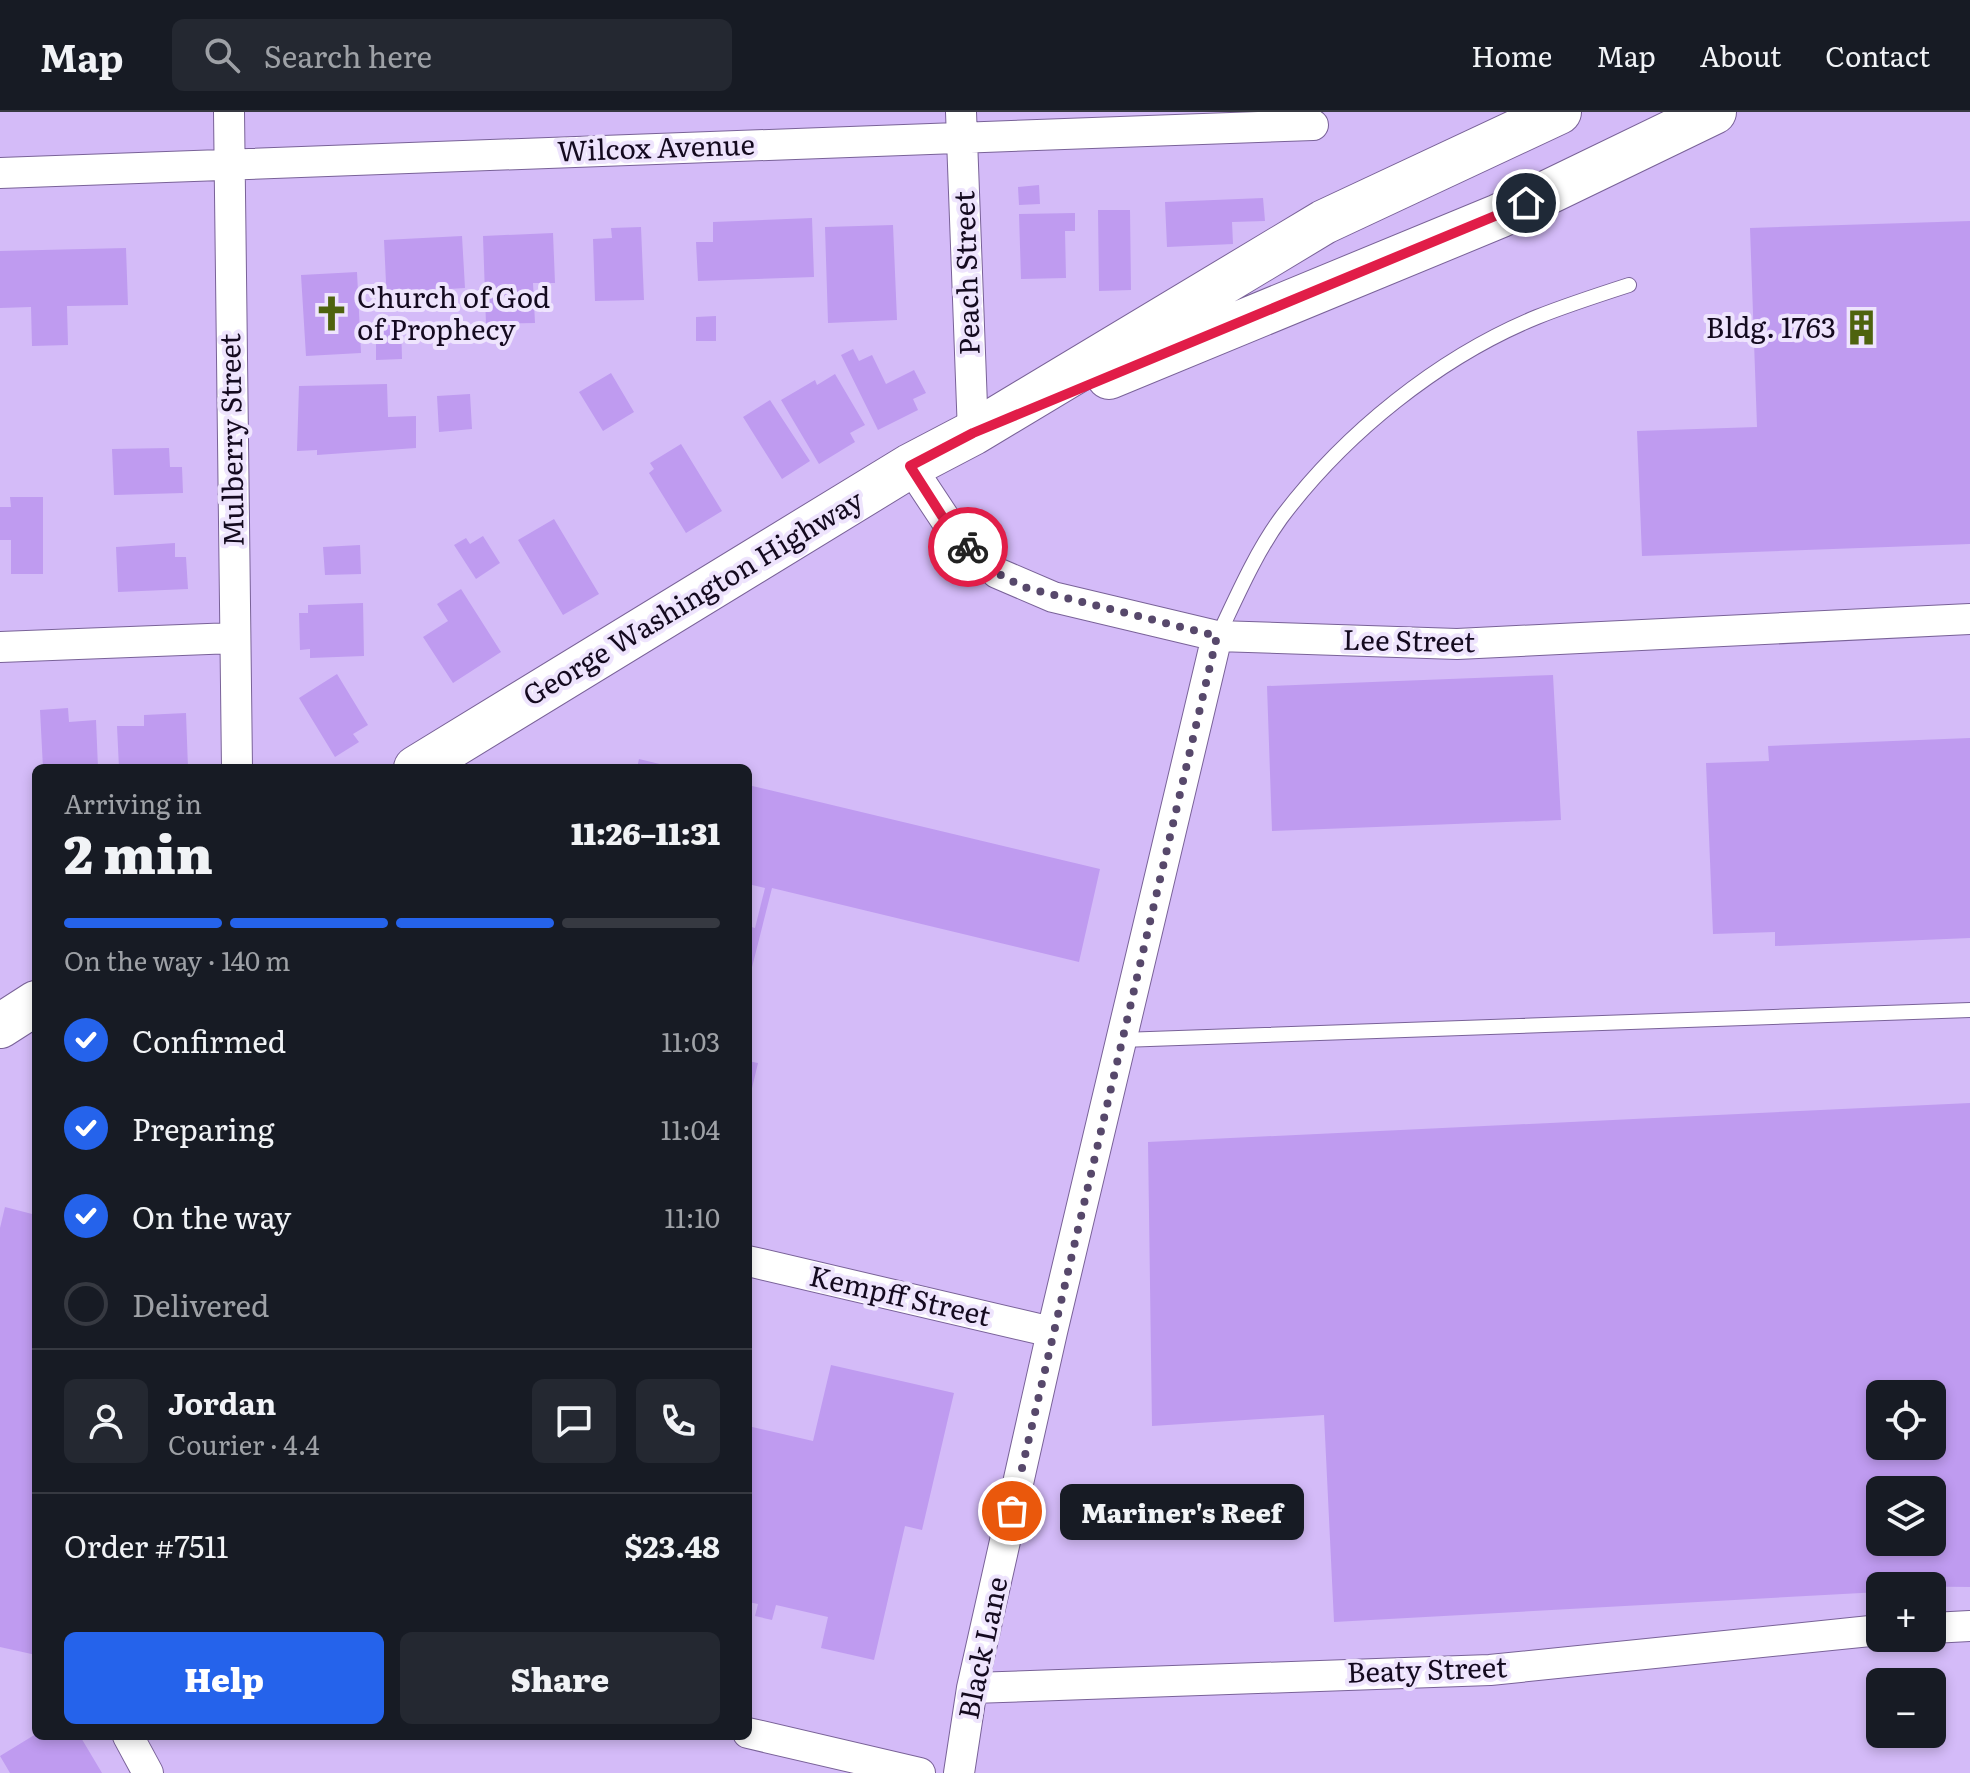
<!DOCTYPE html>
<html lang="en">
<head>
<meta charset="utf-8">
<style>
	:root { --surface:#171b24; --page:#242831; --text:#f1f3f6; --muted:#9ea1a6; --line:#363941; --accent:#2563eb }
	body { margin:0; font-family:Literata,serif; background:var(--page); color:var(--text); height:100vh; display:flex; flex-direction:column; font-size:30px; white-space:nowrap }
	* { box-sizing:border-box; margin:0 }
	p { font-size:26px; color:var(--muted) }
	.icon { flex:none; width:44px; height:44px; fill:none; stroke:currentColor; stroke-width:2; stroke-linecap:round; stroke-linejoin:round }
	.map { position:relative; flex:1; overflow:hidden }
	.sheet { position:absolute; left:32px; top:652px; width:720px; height:976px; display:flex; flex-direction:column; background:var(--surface); border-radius:12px; box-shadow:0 4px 12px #0003 }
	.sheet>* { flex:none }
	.buttons { position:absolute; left:1866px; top:1268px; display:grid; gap:16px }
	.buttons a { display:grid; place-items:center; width:80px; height:80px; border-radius:12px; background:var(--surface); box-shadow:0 4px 12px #0003; font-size:40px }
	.pin { position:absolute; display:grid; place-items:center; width:68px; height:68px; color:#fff; margin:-34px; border:4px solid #fff; border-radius:50%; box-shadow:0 2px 8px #0007 }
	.courier { position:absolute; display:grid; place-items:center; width:80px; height:80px; margin:-40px; border:6px solid #e11d48; border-radius:50%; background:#fff; color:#222; box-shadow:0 2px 10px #0007 }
	.bubble { position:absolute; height:56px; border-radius:12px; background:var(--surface); box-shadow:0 4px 12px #0003; font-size:26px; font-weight:800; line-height:56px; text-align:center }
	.overview em { font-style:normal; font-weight:800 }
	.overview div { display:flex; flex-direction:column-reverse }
	.overview { display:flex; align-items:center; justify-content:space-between; height:136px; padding:0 32px }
	h1 { font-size:52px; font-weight:800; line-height:60px }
	.bar { display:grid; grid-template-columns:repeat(4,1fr); gap:12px 8px; align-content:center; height:96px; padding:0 32px }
	.bar i { height:10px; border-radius:6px; background:var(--line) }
	.bar .current { background:var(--accent) }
	.bar p { grid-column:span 4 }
	.line { display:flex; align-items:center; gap:20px; padding:0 32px; border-top:2px solid var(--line) }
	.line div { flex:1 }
	.round { display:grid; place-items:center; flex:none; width:84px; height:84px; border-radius:12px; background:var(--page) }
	ol { padding:0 32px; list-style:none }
	li { display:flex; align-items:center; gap:24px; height:88px }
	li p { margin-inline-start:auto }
	li .icon { padding:8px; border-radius:50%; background:var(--accent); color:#fff; stroke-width:4 }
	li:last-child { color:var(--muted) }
	li i { width:44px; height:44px; border:4px solid var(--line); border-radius:50% }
	.primary-button { display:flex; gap:16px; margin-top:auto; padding:16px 32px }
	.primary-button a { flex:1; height:92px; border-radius:12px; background:var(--accent); color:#fff; font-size:32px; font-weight:800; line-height:92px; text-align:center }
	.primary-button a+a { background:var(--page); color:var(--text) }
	header { display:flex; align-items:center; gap:48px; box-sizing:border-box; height:112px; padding:0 40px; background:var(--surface); border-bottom:2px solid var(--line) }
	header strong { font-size:38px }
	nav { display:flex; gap:44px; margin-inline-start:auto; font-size:28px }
	.search { width:560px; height:72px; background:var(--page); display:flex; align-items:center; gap:20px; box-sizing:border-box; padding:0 28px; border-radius:12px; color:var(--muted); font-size:30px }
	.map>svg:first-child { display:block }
</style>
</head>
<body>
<header>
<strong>Map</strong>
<div class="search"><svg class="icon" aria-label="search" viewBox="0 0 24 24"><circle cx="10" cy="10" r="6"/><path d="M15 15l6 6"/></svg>Search here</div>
<nav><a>Home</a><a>Map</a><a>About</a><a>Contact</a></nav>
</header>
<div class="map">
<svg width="1970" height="1661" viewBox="0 0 1970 1661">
	<rect width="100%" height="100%" fill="#d4bbf8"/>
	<!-- building -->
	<path fill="#bf9bf0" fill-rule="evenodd" d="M1039 73 1040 92 1019 93 1018 75Z
		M1263 86 1265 109 1232 110 1233 132 1167 135 1165 90Z
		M1098 98H1130L1131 178 1099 179Z
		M1075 101V119H1065L1066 166 1021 167 1019 102Z
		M812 106 814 165 698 169 696 130H713V110Z
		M1970 109V432L1642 444 1637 319 1757 315 1750 116Z
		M893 113 897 208 828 211 825 115Z
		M641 115 644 188 595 189 593 127 612 126 611 116Z
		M553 121 555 171H533L535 211 486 212 483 124Z
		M462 124 465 176 433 178V190L387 192 384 128Z
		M126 136 128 193 67 194 68 233 32 234 31 195 0 196V139Z
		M357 160 361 241 306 244 301 163Z
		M716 204V229H696V205Z
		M376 209H401L402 247 376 248Z
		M853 237 859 249 872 243 886 272 914 258 926 281 913 287 918 298 878 318 841 243Z
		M611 261 634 300 603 319 579 280Z
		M835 262 865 313 850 321 855 330 819 352 781 288 815 268 817 273Z
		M387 272 388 305 416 304V336L317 343V338L297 339 299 274Z
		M470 282 472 317 439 320 437 284Z
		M770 288 810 349 782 367 743 305Z
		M681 332 722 399 686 421 649 361 654 357 650 351Z
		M169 336 170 355H182L183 381 114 383 112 337Z
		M10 385H43V462H11V428H0V395H11Z
		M554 407 599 482 563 503 518 428Z
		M483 424 500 451 476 467 454 433 466 426 470 432Z
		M175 431V445H186L188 477 118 480 116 435Z
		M360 433 361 462 325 463 323 435Z
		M461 477 501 540 453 571 423 525 448 509 437 492Z
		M363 491 364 544 310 546V537L300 538 299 501H308V493Z
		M337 562 368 613 353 622 359 630 335 645 299 586Z
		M1553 563 1561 708 1272 719 1267 574Z
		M68 596 69 610 96 608 98 656H43L40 598Z
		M186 601 188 656H119L117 614H144V603Z
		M1970 626V826L1775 834V820L1713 822 1706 651 1769 649 1768 634Z
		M639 647 672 655V656H637Z
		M748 673 1100 757 1079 850 772 776 748 871V814L755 816 765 776 748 772Z
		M748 949 758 951 749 989H748Z
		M1970 991V1475L1880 1474V1480L1334 1510 1324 1303 1152 1314 1148 1030ZM1880 1282H1932V1334H1880ZM1880 1378H1932V1430H1880Z
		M5 1095 36 1103V1543L0 1535V1116Z
		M831 1253 954 1281 922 1418 905 1414 874 1548 821 1536 828 1505 776 1493 772 1508 755 1504 758 1492 748 1490V1314L813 1329Z
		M36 1622 80 1624 102 1661H10L0 1644Z"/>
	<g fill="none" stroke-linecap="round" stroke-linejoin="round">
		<defs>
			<path id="service" d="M1218 524C1237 484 1255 442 1281 406 1344 322 1439 245 1537 205 1567 193 1598 183 1629 173
				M1121 928 1970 898"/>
			<path id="minor" d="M229 0 237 656
				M961 0 973 321
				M0 61 1313 13
				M910 354 955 422 997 461 1053 485 1217 524 1457 532 1970 507
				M0 535 234 526
				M748 1149 1052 1220
				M1932 1516 1970 1514
				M972 1576 1490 1558 1880 1518
				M748 1621 920 1661
				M128 1624 148 1661
				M959 1661 972 1576 1052 1220 1217 524"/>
			<path id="primary" d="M1109 265 1499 104 1714 0
				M416 656 910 354 973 321 1324 110 1559 0
				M0 914 36 891"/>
		</defs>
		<!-- service casing -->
		<use href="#service" stroke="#796298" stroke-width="16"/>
		<!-- minor casing -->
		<use href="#minor" stroke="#796298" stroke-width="32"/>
		<!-- primary casing -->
		<use href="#primary" stroke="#796298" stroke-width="46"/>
		<!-- service -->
		<use href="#service" stroke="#fff" stroke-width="14"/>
		<!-- minor -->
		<use href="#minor" stroke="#fff" stroke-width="30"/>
		<!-- primary -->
		<use href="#primary" stroke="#fff" stroke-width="44"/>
	</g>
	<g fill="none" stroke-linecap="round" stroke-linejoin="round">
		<!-- done -->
		<path stroke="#57486b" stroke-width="8" stroke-dasharray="0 14.4" d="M968 435 997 461 1023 475 1217 524 1012 1399"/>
		<!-- route -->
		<path stroke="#e11d48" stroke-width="10" d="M968 435 942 404 910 354 973 321 1526 91"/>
	</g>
	<!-- icons -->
	<defs>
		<symbol id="church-bare" viewBox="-9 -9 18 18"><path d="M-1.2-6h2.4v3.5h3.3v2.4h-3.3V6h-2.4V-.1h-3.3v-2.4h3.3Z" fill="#4e630e" stroke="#eee4fd" stroke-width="2.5" paint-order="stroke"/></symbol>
		<symbol id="building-bare" viewBox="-9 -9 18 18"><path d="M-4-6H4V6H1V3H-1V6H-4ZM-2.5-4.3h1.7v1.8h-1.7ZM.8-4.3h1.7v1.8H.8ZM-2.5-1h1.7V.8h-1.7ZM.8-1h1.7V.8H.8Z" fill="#4e630e" stroke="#eee4fd" stroke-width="2.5" paint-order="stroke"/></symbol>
	</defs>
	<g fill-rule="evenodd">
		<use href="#church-bare" x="306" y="176" width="51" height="51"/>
		<use href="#building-bare" x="1836" y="190" width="51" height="51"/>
	</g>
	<g text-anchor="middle" stroke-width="8" stroke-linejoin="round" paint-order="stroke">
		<!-- street labels -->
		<g font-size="28" fill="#140a1f" stroke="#eee4fd">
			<text transform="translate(656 36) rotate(-2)" y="10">Wilcox Avenue</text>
			<text transform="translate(967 161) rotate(-92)" y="10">Peach Street</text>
			<text transform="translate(232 328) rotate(-91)" y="10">Mulberry Street</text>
			<text transform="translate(693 486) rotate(-31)" y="10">George Washington Highway</text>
			<text transform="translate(1409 529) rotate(1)" y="10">Lee Street</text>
			<text transform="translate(900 1184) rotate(13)" y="10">Kempff Street</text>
			<text transform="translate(983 1536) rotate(-78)" y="10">Black Lane</text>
			<text transform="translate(1427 1558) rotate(-2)" y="10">Beaty Street</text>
		</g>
		<!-- poi labels -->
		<g font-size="28" fill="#140a1f" stroke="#eee4fd" text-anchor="start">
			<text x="357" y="196">Church of God<tspan x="357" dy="32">of Prophecy</tspan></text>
			<text x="1836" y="226" text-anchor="end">Bldg. 1763</text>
		</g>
	</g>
</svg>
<div class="buttons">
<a><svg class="icon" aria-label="locate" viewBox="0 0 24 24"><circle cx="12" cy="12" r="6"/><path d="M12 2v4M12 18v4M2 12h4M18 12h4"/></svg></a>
<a><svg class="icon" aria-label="layers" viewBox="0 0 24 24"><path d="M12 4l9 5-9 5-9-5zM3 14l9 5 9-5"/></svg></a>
<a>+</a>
<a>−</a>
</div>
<div class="pin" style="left:1012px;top:1399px;background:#ea580c"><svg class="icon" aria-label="bag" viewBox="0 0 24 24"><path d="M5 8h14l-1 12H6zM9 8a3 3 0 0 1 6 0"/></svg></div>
<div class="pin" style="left:1526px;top:91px;background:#1f2937"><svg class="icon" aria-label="home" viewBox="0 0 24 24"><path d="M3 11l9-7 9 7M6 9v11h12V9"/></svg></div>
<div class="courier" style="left:968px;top:435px"><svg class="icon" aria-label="bike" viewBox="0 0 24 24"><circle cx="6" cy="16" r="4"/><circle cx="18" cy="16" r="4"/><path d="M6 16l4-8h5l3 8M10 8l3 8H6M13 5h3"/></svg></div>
<div class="bubble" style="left:1060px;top:1372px;width:244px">Mariner's Reef</div>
<section class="sheet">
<div class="overview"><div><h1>2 min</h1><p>Arriving in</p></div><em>11:26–11:31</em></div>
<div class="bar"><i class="current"></i><i class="current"></i><i class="current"></i><i></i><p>On the way · 140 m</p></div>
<ol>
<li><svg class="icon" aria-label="check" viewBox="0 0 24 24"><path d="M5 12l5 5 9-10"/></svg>Confirmed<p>11:03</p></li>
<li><svg class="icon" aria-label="check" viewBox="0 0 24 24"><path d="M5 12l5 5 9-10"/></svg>Preparing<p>11:04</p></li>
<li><svg class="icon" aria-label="check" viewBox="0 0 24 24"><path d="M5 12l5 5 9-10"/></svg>On the way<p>11:10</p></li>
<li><i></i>Delivered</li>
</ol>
<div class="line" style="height:144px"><a class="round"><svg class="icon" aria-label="person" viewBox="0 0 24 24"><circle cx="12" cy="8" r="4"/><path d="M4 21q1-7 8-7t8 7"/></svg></a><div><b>Jordan</b><p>Courier · 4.4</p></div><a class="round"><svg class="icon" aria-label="chat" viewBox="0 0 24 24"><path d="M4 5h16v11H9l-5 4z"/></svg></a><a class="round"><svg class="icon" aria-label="phone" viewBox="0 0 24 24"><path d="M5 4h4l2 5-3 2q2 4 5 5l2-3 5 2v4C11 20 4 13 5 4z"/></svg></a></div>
<div class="line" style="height:104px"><div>Order #7511</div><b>$23.48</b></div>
<div class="primary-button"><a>Help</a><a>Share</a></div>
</section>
</div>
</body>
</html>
